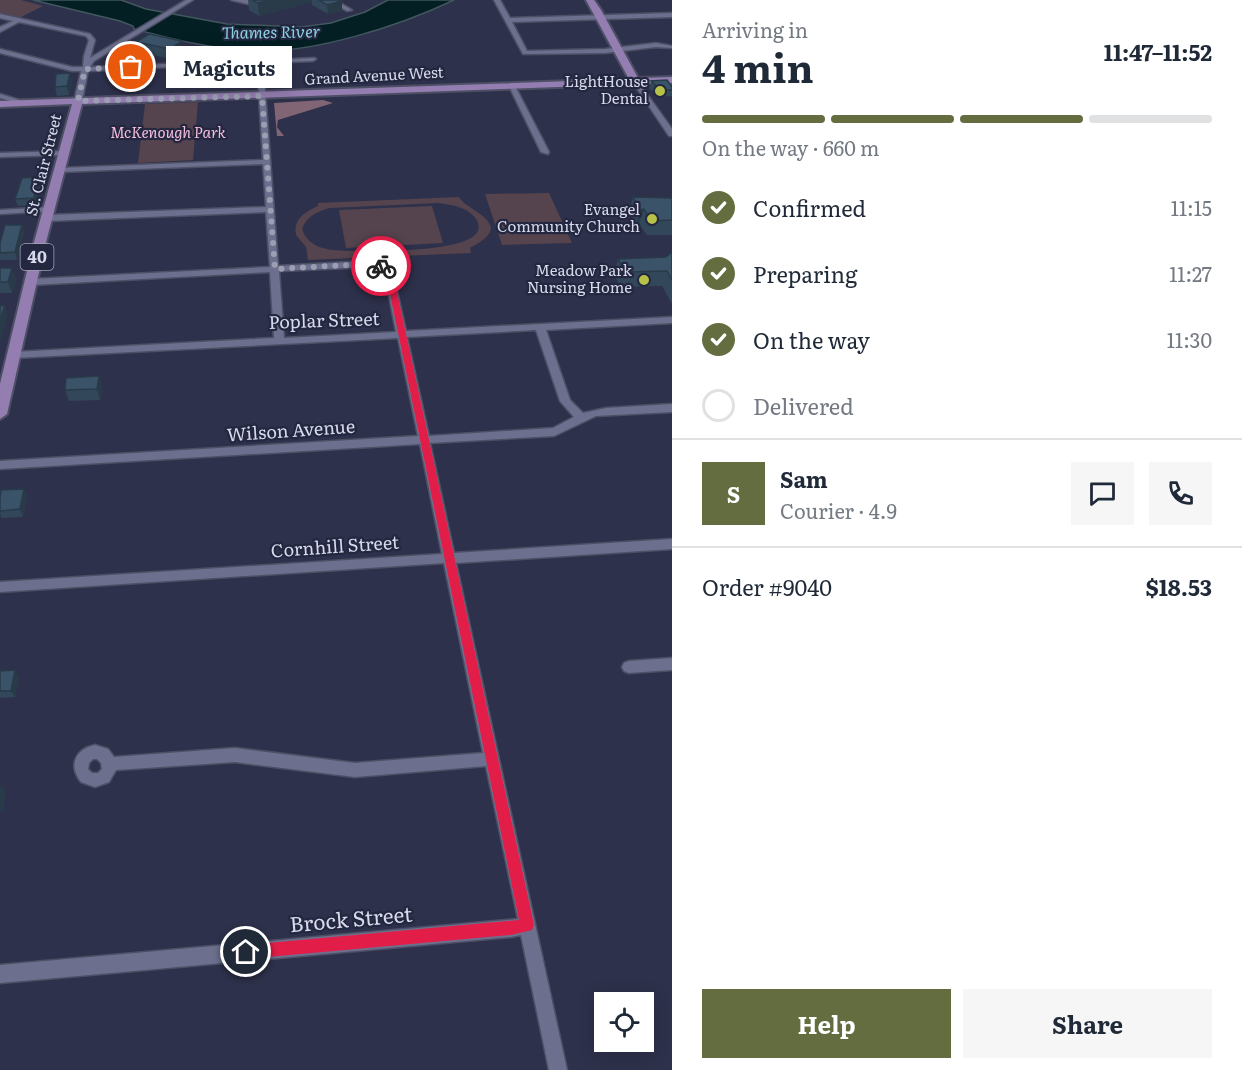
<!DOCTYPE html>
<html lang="en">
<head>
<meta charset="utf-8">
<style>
	:root { --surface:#fff; --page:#f6f6f7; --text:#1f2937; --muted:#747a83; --line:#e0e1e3; --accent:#636d3f }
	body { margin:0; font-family:Literata,serif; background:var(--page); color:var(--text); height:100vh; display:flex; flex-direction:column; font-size:22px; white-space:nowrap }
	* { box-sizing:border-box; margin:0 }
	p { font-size:20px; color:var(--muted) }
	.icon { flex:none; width:33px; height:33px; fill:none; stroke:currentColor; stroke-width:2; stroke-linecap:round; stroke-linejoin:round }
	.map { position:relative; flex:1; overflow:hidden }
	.drawer { display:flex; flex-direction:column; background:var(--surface); width:570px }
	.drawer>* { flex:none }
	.buttons { position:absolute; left:594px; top:992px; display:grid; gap:12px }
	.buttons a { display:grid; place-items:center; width:60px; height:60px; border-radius:0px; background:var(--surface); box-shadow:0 3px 15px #0003; font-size:30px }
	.pin { position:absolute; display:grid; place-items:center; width:51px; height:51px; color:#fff; margin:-26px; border:3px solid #fff; border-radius:50%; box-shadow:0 2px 6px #0007 }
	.courier { position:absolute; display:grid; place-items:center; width:60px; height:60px; margin:-30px; border:4px solid #e11d48; border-radius:50%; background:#fff; color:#222; box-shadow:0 2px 8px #0007 }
	.bubble { position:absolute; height:42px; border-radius:0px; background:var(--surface); box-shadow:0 3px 15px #0003; font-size:20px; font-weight:700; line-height:42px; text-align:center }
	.summary em { font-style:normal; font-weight:700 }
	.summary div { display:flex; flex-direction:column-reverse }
	.summary { display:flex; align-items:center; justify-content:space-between; height:102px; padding:0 30px }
	h1 { font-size:39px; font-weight:700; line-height:45px }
	.bar { display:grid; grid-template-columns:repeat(4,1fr); gap:9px 6px; align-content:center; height:72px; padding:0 30px }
	.bar i { height:8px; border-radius:4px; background:var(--line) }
	.bar .on { background:var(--accent) }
	.bar p { grid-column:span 4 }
	.line { display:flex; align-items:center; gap:15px; padding:0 30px; border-top:2px solid var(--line) }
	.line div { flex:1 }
	.round { display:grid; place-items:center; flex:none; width:63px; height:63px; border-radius:0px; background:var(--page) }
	ol { padding:0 30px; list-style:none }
	li { display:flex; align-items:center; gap:18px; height:66px }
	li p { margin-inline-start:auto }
	li .icon { padding:6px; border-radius:50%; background:var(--accent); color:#fff; stroke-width:4 }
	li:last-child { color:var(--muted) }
	li i { width:33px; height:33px; border:3px solid var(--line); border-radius:50% }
	.action { display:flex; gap:12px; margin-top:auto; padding:12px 30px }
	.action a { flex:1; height:69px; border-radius:0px; background:var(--accent); color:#fff; font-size:24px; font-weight:700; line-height:69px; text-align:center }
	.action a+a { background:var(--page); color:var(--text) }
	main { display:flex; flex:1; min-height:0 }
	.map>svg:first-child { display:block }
</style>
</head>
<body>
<main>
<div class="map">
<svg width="672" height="1070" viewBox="0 0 672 1070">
	<rect width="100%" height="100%" fill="#2e314b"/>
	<!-- green -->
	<path fill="#55444e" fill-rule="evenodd" d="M0 0H21L43 6 19 18 0 13Z
		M198 102 193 160 138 163 145 104Z
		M549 193 572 243 502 245 485 194Z
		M459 197C467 212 519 223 470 248L471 253 308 260 306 247 296 235C293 219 305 212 318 206V203ZM439 203C452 205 468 207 476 219 499 256 365 250 347 251 328 250 309 249 302 229 307 216 316 212 329 208Z
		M432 206 443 243 346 248 339 210Z"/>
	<!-- forest -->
	<path fill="#816575" d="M323 100 333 103 278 120 277 127 284 136H277L274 103Z"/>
	<!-- water -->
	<path fill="#031f24" stroke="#435760" stroke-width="1.5" d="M33 0H121L146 9 227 24 301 27 331 23 365 12 388 0H454C399 26 313 54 251 51 211 49 173 39 134 29L133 26 120 21Z"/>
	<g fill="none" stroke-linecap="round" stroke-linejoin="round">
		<defs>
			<path id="minor" d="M186 0H193L94 61 90 67 315 58 316 59 313 61 263 63 278 266 368 261 385 264 393 274 406 331 672 317V323L546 330 570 400 583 413 606 408 672 404V412L596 416 554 436 430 443 454 553 672 539V549L456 563 567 1070H549L521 935 511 937 0 983V965L518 919 486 766 355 777 235 762 116 770 109 782 95 787 81 782C68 766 75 749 95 745L108 749 114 757 235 748 355 763 483 753 444 563 0 592V582L442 554 420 444 0 469V461L418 436 398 338 14 358 9 355 14 352 274 338 270 272 32 285 27 282 32 279 270 267 266 212 48 221 44 218 48 215 266 207 263 164 60 172 56 170 60 168 263 160 257 63 88 71 82 101 78 103 74 101 81 71H72L0 53V49L72 67H83L84 56 89 40 86 36 19 22 0 32V27L13 21 0 18V14L90 34 95 40 90 58ZM368 267 379 268 385 275 396 332 284 338 279 271ZM536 330 560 401 574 417 553 428 429 436 407 337ZM93 759H97L101 763 102 769 98 773H92L88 769 89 763Z
				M231 0H263L248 4Z
				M328 0H335L352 10 347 11Z
				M494 0H500L510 18 672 13V17L512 22 527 51 605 49 656 43 672 46V48L656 47 605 53 523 54Z
				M635 79 637 80 672 129V136H669L632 81Z
				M510 85 515 86 549 152 548 154 541 152 509 86Z
				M0 94 26 102 28 103 24 105 0 98Z
				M67 151 68 153 64 155 0 157V153Z
				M50 207 54 209 53 211 0 214V210Z
				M672 658V670L629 673 624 671 622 667 624 663 629 661Z"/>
			<path id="major" d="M586 0H594L601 10 638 78 672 77V83L82 104 45 246 7 414 0 419V384L33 246 72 104 0 107V101L629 79Z"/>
		</defs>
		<!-- minor casing -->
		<use href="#minor" stroke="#4d4f65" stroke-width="3"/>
		<!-- major casing -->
		<use href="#major" stroke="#4d4f65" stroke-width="4"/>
		<!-- minor -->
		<use href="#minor" fill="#6c708e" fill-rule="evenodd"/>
		<!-- major -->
		<use href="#major" fill="#947eb1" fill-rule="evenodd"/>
	</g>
	<!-- wall -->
	<path fill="#324759" d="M248 0H340L342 11 328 14 312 5V2L259 16 249 10Z
		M182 41 183 51 171 59 138 52 136 42Z
		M651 81 672 87V96L659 97 649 88Z
		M72 82 69 95 57 96 55 87Z
		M40 184 36 205 18 206 15 199Z
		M633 197 672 198V235H647L639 224H636L629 211Z
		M22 225 24 232 17 260H0V243Z
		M672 252V304L662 286 620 287 614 274 618 259 666 257Z
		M0 268 16 279 12 293H0Z
		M99 376 102 388 100 400 69 401 65 390Z
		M24 489 27 496 23 517 1 518 0 511Z
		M15 670 19 677 15 697 0 698V671Z"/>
	<!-- shaded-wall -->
	<path fill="#293a49" d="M270 0H312V2L259 16 258 3Z
		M342 1V11L328 14 327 5Z
		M182 41 183 51 171 59 170 49Z
		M70 73 72 82 69 95 67 86Z
		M38 177 40 184 36 205 34 198Z
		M644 209 639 224H636L640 210Z
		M22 225 24 232 17 260 15 252Z
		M12 268 16 279 12 293 8 282Z
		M5 305 8 315 0 342V321Z
		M99 376 102 388 100 400 97 389Z
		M24 489 27 496 23 517 20 509Z
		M15 670 19 677 15 697 11 691Z
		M0 784 6 792 3 813 0 809Z"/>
	<!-- building -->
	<path fill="#3a5368" stroke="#293a49" stroke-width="1.5" d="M252 0H270L258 3Z
		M319 0H340L342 1 327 5Z
		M149 34 182 41 170 49 136 42Z
		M70 73 67 86 55 87 56 74Z
		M667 80 672 87V90H661L651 81Z
		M38 177 34 198 15 199 22 178Z
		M633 197 672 198V220L651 221 644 209 640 210Z
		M5 225H22L15 252 0 253V243Z
		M672 252V280L667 271 625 272 618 259 666 257Z
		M0 268H12L8 282H0Z
		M5 305 0 321V306Z
		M99 376 97 389 65 390 66 378Z
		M24 489 20 509 0 511V497L1 490Z
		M15 670 11 691H0V671Z"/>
	<!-- route -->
	<path fill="#e11d48" d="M381 264 393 274 534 925 532 930 511 935 246 959 241 957 239 952 241 947 246 945 519 920 386 274 377 266Z"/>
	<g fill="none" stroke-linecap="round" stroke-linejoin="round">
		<!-- done -->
		<path stroke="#9c9fb3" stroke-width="6" stroke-dasharray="0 10.8" d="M131 67 85 69 78 101 262 96 275 269 368 264 381 266"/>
	</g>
	<!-- markers -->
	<g fill="#b7c148" stroke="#242740" stroke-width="2">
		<circle cx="660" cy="91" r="6"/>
		<circle cx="652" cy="219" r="6"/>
		<circle cx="644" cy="280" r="6"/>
	</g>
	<g text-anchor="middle" stroke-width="4.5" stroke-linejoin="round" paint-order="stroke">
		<!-- far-street labels -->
		<g font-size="15" fill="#d7daeb" stroke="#242740">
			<text transform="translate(374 76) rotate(-3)" y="5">Grand Avenue West</text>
			<text transform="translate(44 165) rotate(-76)" y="5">St. Clair Street</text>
		</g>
		<!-- far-poi labels -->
		<g font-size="15" fill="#d7daeb" stroke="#242740" text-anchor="end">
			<text x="648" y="87">LightHouse<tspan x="648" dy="17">Dental</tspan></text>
			<text x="640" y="215">Evangel<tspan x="640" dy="17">Community Church</tspan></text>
			<text x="632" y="276">Meadow Park<tspan x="632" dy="17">Nursing Home</tspan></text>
		</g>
		<!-- far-park labels -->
		<g font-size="15" font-style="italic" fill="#f5bfdd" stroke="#242740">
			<text x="168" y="138">McKenough Park</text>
		</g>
		<!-- far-water labels -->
		<g font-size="16" font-style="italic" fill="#8dd3e2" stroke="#242740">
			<text transform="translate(271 32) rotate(-1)" y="6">Thames River</text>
		</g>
		<!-- shield labels -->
		<rect fill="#242740" stroke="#a1a4b8" stroke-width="1.5" x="20.5" y="244" width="33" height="26" rx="4.5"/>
		<g font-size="16" font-weight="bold" fill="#d7daeb">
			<text x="37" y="263">40</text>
		</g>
		<!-- street labels -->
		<g font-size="18" fill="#d7daeb" stroke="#242740">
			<text transform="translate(324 321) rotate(-2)" y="6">Poplar Street</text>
			<text transform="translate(291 431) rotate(-4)" y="6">Wilson Avenue</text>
			<text transform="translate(335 547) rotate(-4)" y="6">Cornhill Street</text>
		</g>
		<!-- near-street labels -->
		<g font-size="21" fill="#d7daeb" stroke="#242740">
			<text transform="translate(351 920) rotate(-5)" y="7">Brock Street</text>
		</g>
	</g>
</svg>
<div class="buttons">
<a><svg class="icon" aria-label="locate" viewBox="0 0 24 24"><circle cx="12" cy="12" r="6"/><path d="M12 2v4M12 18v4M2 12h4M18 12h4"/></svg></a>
</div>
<div class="pin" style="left:131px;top:67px;background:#ea580c"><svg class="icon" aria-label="bag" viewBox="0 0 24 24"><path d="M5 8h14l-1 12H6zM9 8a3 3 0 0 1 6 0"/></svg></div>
<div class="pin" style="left:246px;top:952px;background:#1f2937"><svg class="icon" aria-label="home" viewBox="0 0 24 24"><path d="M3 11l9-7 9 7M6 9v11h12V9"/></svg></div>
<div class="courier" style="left:381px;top:266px"><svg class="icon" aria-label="bike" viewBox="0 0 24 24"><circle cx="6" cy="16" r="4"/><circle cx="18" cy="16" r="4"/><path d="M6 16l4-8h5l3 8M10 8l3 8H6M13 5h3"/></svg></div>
<div class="bubble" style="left:166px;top:46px;width:126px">Magicuts</div>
</div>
<section class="drawer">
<div class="summary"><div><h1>4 min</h1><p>Arriving in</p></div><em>11:47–11:52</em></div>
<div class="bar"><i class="on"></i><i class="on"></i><i class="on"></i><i></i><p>On the way · 660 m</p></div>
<ol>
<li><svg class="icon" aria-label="check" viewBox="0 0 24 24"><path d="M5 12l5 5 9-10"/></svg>Confirmed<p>11:15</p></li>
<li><svg class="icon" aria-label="check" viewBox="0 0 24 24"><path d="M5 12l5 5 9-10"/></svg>Preparing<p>11:27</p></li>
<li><svg class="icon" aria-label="check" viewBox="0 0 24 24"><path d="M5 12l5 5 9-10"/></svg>On the way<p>11:30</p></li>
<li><i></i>Delivered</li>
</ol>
<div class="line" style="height:108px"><b class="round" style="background:var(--accent);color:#fff">S</b><div><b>Sam</b><p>Courier · 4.9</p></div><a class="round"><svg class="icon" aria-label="chat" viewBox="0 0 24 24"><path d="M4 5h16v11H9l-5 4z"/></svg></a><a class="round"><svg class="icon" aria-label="phone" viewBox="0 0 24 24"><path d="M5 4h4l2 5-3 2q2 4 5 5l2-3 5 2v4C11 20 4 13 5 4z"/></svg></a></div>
<div class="line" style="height:78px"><div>Order #9040</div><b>$18.53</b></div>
<div class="action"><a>Help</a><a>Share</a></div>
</section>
</main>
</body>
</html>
